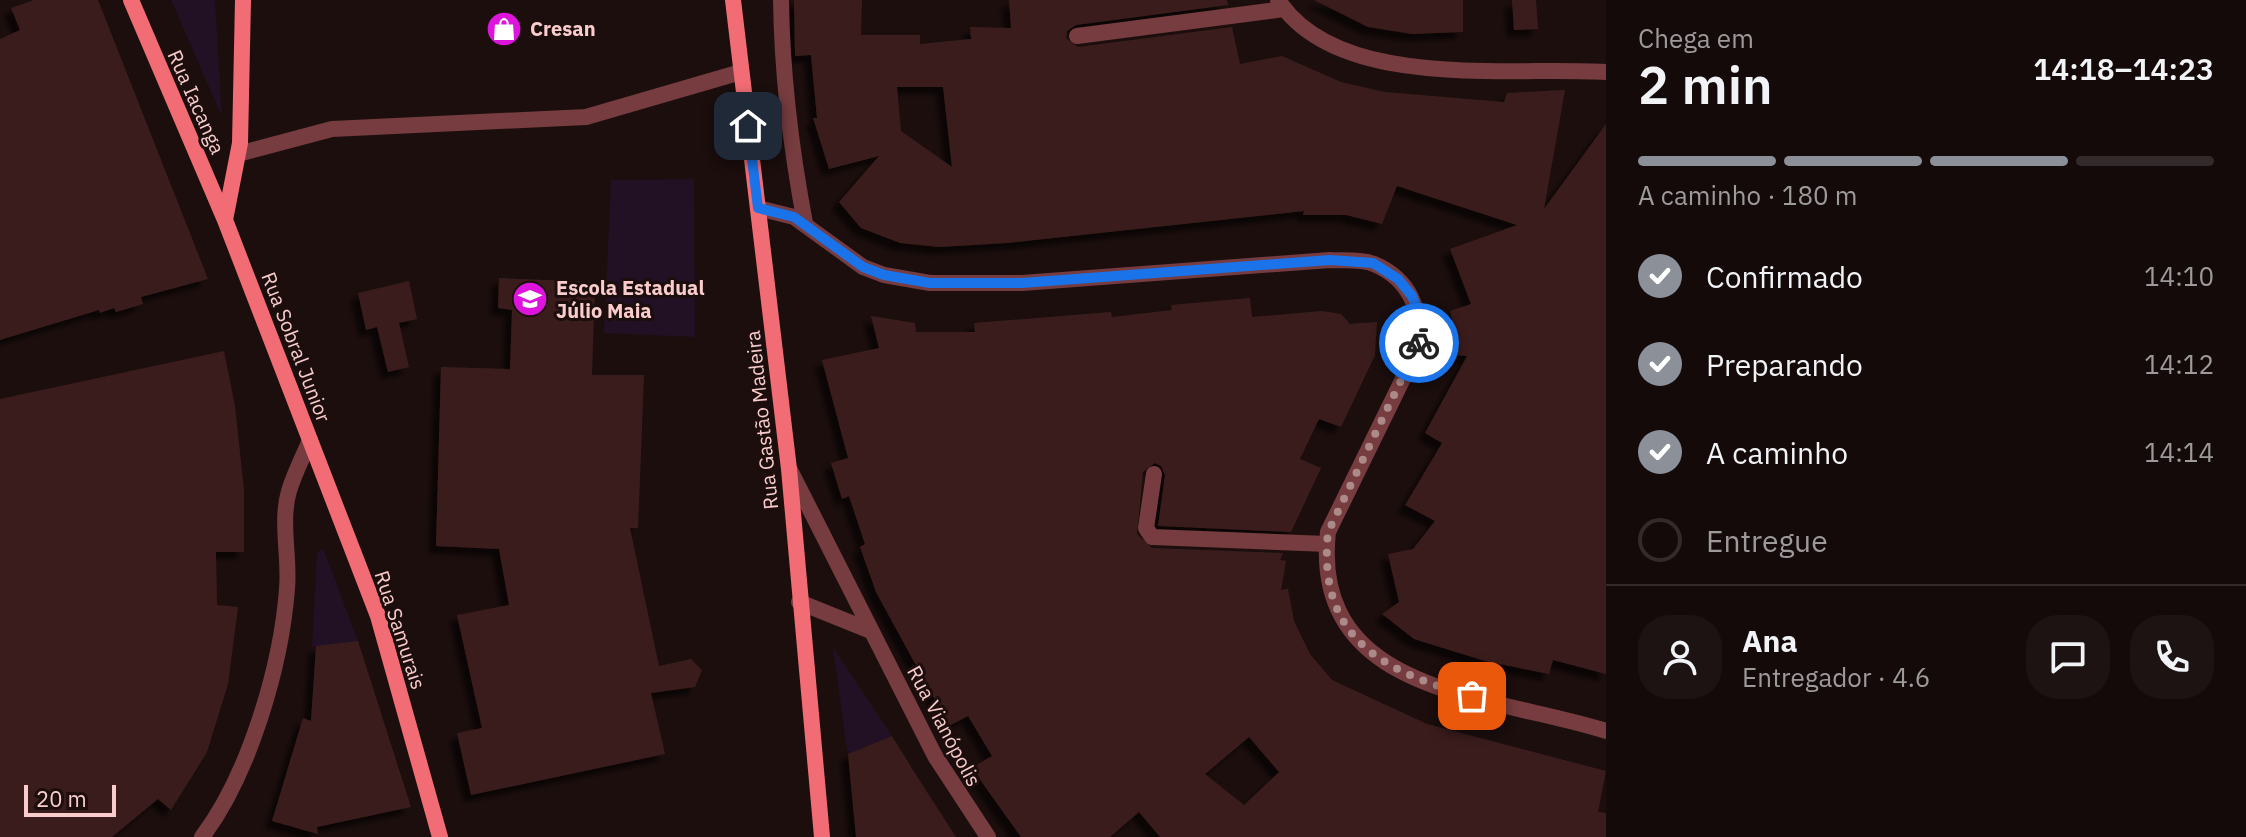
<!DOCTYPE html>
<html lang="pt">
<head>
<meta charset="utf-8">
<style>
	:root { --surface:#140a0a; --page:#1d1313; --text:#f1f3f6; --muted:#9d9a9c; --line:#332b2b; --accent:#8c9099 }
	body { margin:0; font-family:"IBM Plex Sans",sans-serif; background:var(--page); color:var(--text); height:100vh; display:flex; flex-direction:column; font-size:30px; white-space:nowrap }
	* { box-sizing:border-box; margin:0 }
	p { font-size:26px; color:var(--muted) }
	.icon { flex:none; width:44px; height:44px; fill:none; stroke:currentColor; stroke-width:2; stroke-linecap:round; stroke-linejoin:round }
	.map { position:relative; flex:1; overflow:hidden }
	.sheet { display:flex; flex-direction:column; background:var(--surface); width:640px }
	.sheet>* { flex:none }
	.scale { position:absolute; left:24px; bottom:20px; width:92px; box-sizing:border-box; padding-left:8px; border:4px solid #facdcc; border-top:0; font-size:22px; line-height:28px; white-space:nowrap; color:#facdcc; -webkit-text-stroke:6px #1b0e0d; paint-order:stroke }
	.pin { position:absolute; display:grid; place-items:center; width:68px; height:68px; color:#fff; margin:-34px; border-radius:16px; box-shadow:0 4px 12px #0006 }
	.courier { position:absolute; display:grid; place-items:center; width:80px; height:80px; margin:-40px; border:6px solid #1a73e8; border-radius:50%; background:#fff; color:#222; box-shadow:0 2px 10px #0007 }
	.overview em { font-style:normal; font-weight:600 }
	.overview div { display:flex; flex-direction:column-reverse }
	.overview { display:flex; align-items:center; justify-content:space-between; height:136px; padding:0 32px }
	h1 { font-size:52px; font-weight:600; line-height:60px }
	.bar { display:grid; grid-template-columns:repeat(4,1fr); gap:12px 8px; align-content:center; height:96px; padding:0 32px }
	.bar i { height:10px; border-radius:6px; background:var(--line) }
	.bar .current { background:var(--accent) }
	.bar p { grid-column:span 4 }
	.line { display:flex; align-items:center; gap:20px; padding:0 32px; border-top:2px solid var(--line) }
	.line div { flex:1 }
	.round { display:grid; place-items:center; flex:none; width:84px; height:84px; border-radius:32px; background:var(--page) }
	ol { padding:0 32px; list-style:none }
	li { display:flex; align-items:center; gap:24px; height:88px }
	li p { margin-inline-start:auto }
	li .icon { padding:8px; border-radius:50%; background:var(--accent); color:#fff; stroke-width:4 }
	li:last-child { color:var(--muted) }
	li i { width:44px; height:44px; border:4px solid var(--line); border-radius:50% }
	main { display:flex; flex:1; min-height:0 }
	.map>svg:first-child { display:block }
</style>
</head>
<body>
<main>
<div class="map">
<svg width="1606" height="837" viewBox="0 0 1606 837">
	<defs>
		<filter id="shadow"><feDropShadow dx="-7" dy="7" stdDeviation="2" flood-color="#0009"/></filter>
	</defs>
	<rect width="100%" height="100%" fill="#1b0e0d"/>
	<!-- green -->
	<path fill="#221024" d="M171 0H215L222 117Z
		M694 179 695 337 604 333 611 180Z
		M323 548 358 641 312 647 317 553Z
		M833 647 892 736 848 754 846 743Z"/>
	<!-- building -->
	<path fill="#3a1e1b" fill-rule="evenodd" filter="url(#shadow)" d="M34 0H98L208 279 141 297 143 304 116 312 114 308 100 313 99 310 0 340V39L20 30 11 8Z
		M794 0H862L861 35H920V44L971 39 970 27 1011 28 1009 0H1227L1228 5 1076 25 1067 31 1066 38 1078 47 1232 27 1240 64 1282 56 1341 82 1385 92 1504 102 1507 93 1565 90 1544 209 1606 124V674L1553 660 1549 674 1485 661 1414 639 1382 614 1399 602 1388 554 1413 549 1435 521 1405 505 1442 443 1425 433 1467 356 1453 355 1455 331 1450 311 1471 304 1450 249 1517 225 1397 186 1382 224 1346 215H1303L1304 211 1007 243 939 247 900 243 861 228 839 202 879 156 829 169 813 118H817L811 55 795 56ZM897 87H943L952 167 901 131Z
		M1314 0H1463V32L1412 34 1368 27Z
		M1512 0H1536L1538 29 1514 30Z
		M499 278 595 282 592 375H644L638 528H630L659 666 691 659 702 670 695 687 651 693 665 754 471 795 457 733 482 728 457 615 509 605 499 549 436 546 441 367 510 369 512 310 498 308Z
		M409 281 417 319 399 323 409 367 388 372 377 327 366 330 358 293Z
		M1250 298 1252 317 1322 311 1341 314 1350 324 1377 322 1375 355 1351 406 1341 427 1319 419 1300 459 1321 468 1291 532 1158 526 1165 475 1161 466 1155 463 1143 472 1137 534 1152 548 1283 553 1280 560 1286 561 1281 590 1288 589 1294 621 1310 654 1332 680 1427 724 1606 771 1598 812 1606 813V837H1160L1139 812 1110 837H1021L981 781 973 767 992 756 968 716 949 726 876 592 860 547 865 544 849 496 842 499 831 463 848 458 822 360 879 348 871 316 915 323 916 332H975L974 323 1111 312 1112 317 1172 310 1171 305ZM1249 737 1279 772 1244 805 1205 774Z
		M224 351 235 406 244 490V552H216L217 605 238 607 228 684 207 752 171 810 158 799 112 837H0V399Z
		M358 641 411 807 317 827 318 834 272 821 303 718 311 721 316 646Z
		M892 736 918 778 956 837H856L848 754Z"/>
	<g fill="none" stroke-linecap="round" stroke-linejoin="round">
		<!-- lane -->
		<path stroke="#763c3f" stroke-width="16" d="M1077 36 1284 9
			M238 154 332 129 586 117 741 72
			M1154 474 1146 528 1152 537 1327 544"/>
		<!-- street -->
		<path stroke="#763c3f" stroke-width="16" d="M781 0C782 76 791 149 805 223
			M1278 0C1338 92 1511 66 1606 72
			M758 208 794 217 863 267 884 275 930 283H1022L1330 260C1344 261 1362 259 1374 264 1410 279 1422 311 1419 346L1328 532C1310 696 1495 695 1606 731
			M790 470 935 756 988 837
			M799 602 871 631
			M202 837C249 775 281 667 287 589 290 559 280 521 289 491 294 474 303 457 310 440"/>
		<!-- secondary -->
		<path stroke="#f16c75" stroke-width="16" d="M131 0 225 220 378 616 440 837
			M733 0 789 469 822 837
			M225 220 240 143 243 0"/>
	</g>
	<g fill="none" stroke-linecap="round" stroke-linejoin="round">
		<!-- done -->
		<path stroke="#ac8a89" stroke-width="8" stroke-dasharray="0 14.4" d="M1419 343 1328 532C1317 638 1383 672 1472 696"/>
		<!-- route -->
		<path stroke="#1a73e8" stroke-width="10" d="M748 126 758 208 794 217 863 267 884 275 930 283H1022L1330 260 1373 263 1398 279 1412 296 1419 314V343"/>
	</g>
	<!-- icons -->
	<defs>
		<symbol id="shop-disc" viewBox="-11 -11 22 22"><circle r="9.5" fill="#dd15dc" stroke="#1b0e0d"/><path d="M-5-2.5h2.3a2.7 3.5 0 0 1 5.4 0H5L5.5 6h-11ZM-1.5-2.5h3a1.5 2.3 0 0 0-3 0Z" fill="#fff"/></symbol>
		<symbol id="school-disc" viewBox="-11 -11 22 22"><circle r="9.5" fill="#dd15dc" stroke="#1b0e0d"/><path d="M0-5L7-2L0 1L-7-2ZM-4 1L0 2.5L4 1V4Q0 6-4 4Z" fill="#fff"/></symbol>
	</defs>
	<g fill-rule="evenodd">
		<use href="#shop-disc" x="484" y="9" width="40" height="40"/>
		<use href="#school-disc" x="510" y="279" width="40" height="40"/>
	</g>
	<g text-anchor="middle" stroke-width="6" stroke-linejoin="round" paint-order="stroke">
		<!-- poi labels -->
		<g font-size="20" font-weight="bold" fill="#facdcc" stroke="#1b0e0d" text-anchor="start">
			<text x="530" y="36">Cresan</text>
			<text x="556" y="295">Escola Estadual<tspan x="556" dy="23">Júlio Maia</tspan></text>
		</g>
		<!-- street labels -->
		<g font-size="20" fill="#facdcc" stroke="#1b0e0d">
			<text transform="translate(196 102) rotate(66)" y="7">Rua Iacanga</text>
			<text transform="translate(296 347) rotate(69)" y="7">Rua Sobral Junior</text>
			<text transform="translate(762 420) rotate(-96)" y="7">Rua Gastão Madeira</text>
			<text transform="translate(400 630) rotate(72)" y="7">Rua Samurais</text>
			<text transform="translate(944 726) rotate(62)" y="7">Rua Vianópolis</text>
		</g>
	</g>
</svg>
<div class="scale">20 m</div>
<div class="pin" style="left:1472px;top:696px;background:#ea580c"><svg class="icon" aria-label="bag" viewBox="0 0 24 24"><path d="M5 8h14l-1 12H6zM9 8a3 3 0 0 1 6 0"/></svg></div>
<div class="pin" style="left:748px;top:126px;background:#1f2937"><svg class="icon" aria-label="home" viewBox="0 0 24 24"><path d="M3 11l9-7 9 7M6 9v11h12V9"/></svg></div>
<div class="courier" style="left:1419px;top:343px"><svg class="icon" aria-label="bike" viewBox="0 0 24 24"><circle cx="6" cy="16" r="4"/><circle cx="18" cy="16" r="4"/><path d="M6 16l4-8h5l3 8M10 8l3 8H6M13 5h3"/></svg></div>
</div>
<section class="sheet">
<div class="overview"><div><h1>2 min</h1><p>Chega em</p></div><em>14:18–14:23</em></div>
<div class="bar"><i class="current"></i><i class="current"></i><i class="current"></i><i></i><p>A caminho · 180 m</p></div>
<ol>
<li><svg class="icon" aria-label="check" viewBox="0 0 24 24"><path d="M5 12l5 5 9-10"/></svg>Confirmado<p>14:10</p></li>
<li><svg class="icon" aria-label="check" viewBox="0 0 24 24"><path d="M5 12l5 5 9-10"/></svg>Preparando<p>14:12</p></li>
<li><svg class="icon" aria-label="check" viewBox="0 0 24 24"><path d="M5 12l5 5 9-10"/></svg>A caminho<p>14:14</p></li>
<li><i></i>Entregue</li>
</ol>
<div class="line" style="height:144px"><a class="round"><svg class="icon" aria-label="person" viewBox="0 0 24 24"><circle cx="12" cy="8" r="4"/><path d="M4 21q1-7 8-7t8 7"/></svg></a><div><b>Ana</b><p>Entregador · 4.6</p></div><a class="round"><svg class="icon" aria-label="chat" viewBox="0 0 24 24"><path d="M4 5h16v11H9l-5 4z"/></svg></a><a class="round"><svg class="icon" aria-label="phone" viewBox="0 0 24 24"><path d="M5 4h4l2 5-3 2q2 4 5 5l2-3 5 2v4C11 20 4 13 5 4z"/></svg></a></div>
</section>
</main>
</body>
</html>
